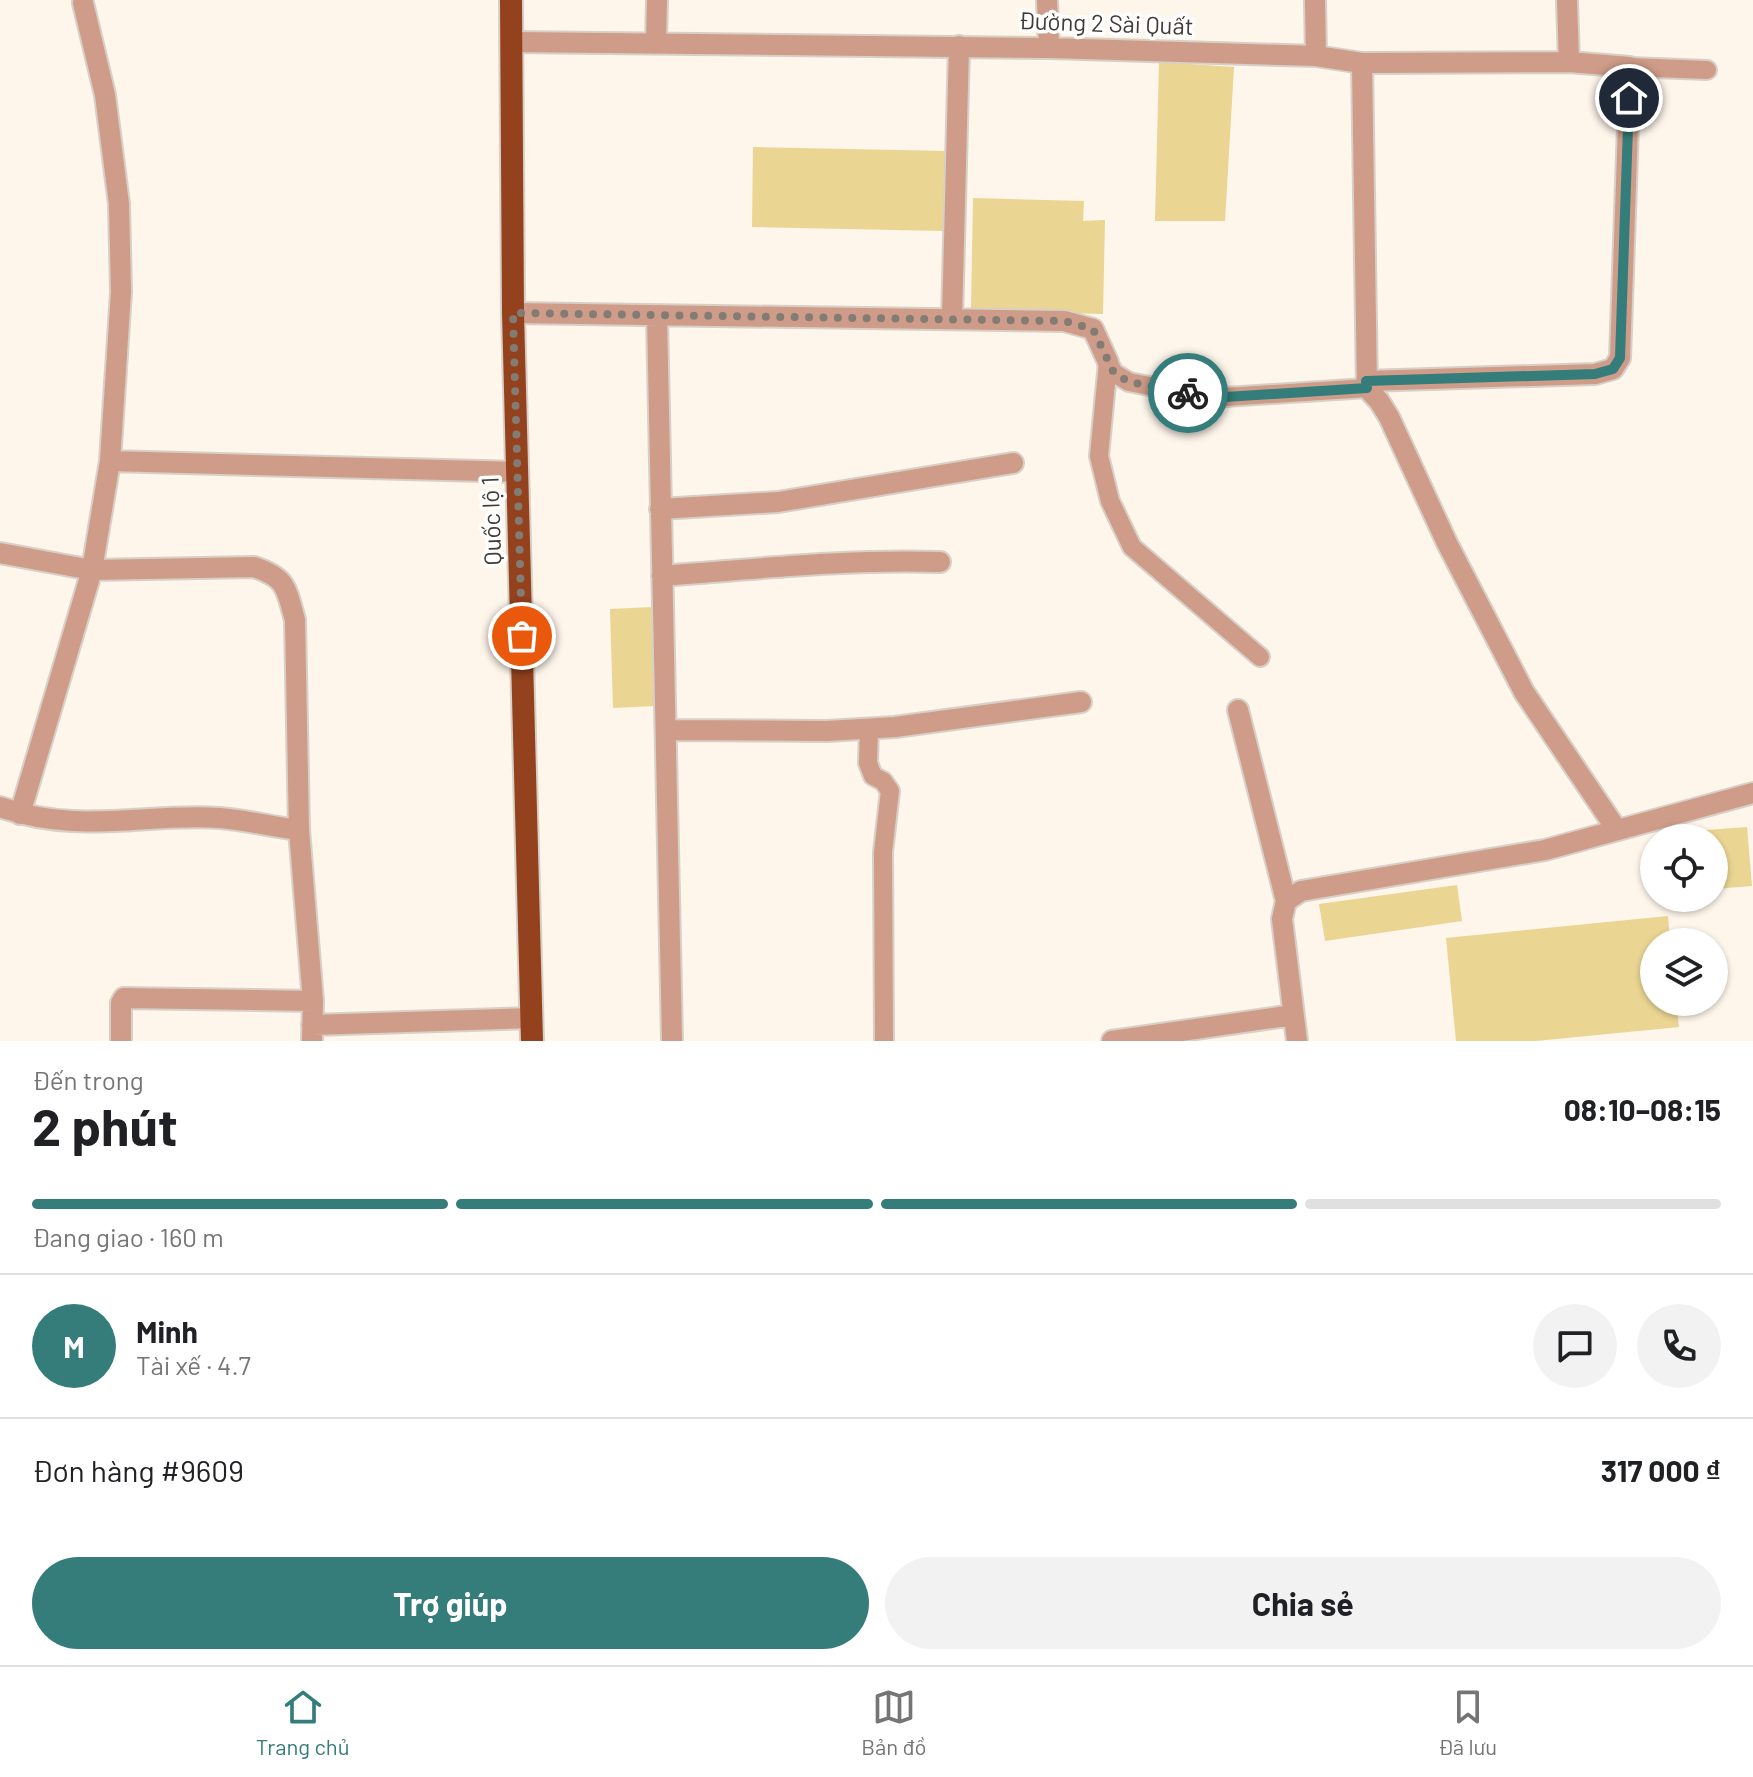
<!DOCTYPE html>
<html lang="vi">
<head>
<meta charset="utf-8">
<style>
	:root { --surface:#fff; --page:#f2f2f2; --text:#202124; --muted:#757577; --line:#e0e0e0; --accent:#347d7a }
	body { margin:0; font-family:Barlow,sans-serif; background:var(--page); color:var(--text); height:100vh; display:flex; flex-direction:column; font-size:30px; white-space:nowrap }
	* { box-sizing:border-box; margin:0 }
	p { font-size:26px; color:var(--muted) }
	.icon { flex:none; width:44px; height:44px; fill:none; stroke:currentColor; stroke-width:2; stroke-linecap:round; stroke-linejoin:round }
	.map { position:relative; height:1041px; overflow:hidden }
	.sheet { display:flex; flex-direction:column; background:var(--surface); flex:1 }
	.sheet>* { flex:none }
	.buttons { position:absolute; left:1640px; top:824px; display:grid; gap:16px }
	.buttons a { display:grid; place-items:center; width:88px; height:88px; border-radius:50%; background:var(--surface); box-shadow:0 2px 6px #0004; font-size:40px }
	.pin { position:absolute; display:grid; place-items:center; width:68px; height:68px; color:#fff; margin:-34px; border:4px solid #fff; border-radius:50%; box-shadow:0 2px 8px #0007 }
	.courier { position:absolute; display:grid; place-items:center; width:80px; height:80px; margin:-40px; border:6px solid #347d7a; border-radius:50%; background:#fff; color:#222; box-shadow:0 2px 10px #0007 }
	.overview em { font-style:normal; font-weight:700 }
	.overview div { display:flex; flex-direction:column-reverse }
	.overview { display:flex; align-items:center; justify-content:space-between; height:136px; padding:0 32px }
	h1 { font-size:52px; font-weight:700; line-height:60px }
	.bar { display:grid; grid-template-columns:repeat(4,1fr); gap:12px 8px; align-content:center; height:96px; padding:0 32px }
	.bar i { height:10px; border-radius:6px; background:var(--line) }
	.bar .active { background:var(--accent) }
	.bar p { grid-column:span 4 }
	.line { display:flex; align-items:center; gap:20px; padding:0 32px; border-top:2px solid var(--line) }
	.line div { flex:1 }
	.round { display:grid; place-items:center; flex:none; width:84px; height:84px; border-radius:42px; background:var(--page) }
	.button { display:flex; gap:16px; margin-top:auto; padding:16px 32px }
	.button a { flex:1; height:92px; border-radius:48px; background:var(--accent); color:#fff; font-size:32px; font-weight:700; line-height:92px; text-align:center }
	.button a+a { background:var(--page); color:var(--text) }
	.menu { display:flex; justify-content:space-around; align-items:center; height:112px; border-top:2px solid var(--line); background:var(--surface); font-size:22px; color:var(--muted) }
	.menu a { display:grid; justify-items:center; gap:4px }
	.menu .active { color:var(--accent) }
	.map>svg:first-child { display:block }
</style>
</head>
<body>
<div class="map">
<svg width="1753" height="1041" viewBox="0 0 1753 1041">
	<rect width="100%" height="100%" fill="#fef5eb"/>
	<!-- building -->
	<path fill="#ead593" d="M1159 62 1234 67 1225 221H1155Z
		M753 147 945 151 944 231 752 227Z
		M973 198 1084 201 1083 221 1105 220 1103 314 971 311Z
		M652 607 655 706 613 708 610 609Z
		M1747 827 1752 886 1714 889V838H1681L1680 832Z
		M1457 885 1462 921 1325 941 1319 904Z
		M1668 916 1670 942H1654V1002H1676L1679 1027 1536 1041H1456L1446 938Z"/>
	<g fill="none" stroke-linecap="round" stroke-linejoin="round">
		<defs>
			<path id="service" d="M1630 67 1707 70
				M1108 362 1099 456 1110 501 1132 547 1260 657
				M1108 362 1114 373 1129 382 1210 398 1367 388
				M869 728 868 763 873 776 883 781 890 791 883 852 884 1041"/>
			<path id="minor" d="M1047 0 1049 48
				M1315 0 1316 56
				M1567 0 1569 62
				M512 42 1049 48 1316 56 1362 63 1569 62 1630 67 1620 358 1613 369 1595 374 1366 381
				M656 42 657 0
				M1362 63 1367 388 1379 401 1389 417 1447 543 1524 692 1617 830
				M513 313 1064 321 1093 329 1108 362
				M657 316 672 1041
				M952 319 959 46
				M110 461 517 472
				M660 509 778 502 1013 463
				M0 553 92 570 254 567C287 578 286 588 295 620L299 830 313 1001 312 1041
				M662 576C754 569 848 559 940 562
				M1238 710 1286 901
				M666 730 827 731 895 727 1081 702
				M0 807C79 835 142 813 220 818 246 820 273 827 299 830
				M20 814 92 570 110 461 121 292 119 204 105 95 83 3
				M312 1025 532 1018
				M121 1041V1003L124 998 313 1001
				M1112 1041 1293 1015
				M1297 1041 1282 919 1286 901 1301 891 1545 850 1753 793"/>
			<path id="trunk" d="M511 0 513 313 532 1041"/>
		</defs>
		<!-- service casing -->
		<use href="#service" stroke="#d8d0c6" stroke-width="22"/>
		<!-- minor casing -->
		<use href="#minor" stroke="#d8d0c6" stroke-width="24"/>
		<!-- trunk casing -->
		<use href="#trunk" stroke="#d8d0c6" stroke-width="26"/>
		<!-- service -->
		<use href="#service" stroke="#ce9c88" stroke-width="18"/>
		<!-- minor -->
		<use href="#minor" stroke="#ce9c88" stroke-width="20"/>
		<!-- trunk -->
		<use href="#trunk" stroke="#94421d" stroke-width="22"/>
	</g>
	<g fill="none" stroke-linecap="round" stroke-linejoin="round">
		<!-- done -->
		<path stroke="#837c74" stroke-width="8" stroke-dasharray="0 14.4" d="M522 636 513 313 1064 321 1093 329 1114 373 1129 382 1188 393"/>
		<!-- route -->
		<path stroke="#347d7a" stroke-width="10" d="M1188 393 1210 398 1367 388 1366 381 1595 374 1613 369 1620 358 1629 98"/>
	</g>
	<g text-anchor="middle" stroke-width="7" stroke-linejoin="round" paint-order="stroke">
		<!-- street labels -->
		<g font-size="24" fill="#413b34" stroke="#fff">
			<text transform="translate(1106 24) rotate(2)" y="8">Đường 2 Sài Quất</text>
			<text transform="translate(492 521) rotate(-92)" y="8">Quốc lộ 1</text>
		</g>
	</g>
</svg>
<div class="buttons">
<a><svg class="icon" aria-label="locate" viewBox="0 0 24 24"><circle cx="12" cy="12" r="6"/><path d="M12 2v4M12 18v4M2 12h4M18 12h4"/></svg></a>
<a><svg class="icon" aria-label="layers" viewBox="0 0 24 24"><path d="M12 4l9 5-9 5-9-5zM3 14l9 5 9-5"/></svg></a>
</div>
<div class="pin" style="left:522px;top:636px;background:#ea580c"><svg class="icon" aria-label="bag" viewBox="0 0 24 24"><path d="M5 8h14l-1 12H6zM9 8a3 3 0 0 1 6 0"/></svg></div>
<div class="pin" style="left:1629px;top:98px;background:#1f2937"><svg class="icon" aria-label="home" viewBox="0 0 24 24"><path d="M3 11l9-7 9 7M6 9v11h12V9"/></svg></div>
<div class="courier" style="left:1188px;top:393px"><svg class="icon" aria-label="bike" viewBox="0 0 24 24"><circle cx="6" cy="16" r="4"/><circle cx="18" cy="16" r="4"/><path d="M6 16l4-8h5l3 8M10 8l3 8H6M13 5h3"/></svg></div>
</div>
<section class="sheet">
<div class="overview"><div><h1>2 phút</h1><p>Đến trong</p></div><em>08:10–08:15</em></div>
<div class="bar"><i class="active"></i><i class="active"></i><i class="active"></i><i></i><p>Đang giao · 160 m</p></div>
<div class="line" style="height:144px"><b class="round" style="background:var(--accent);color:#fff">M</b><div><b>Minh</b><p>Tài xế · 4.7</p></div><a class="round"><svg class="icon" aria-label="chat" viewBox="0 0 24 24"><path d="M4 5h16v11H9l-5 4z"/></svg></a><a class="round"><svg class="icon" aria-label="phone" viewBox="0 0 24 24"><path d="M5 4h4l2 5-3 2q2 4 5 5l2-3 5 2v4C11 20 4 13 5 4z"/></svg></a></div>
<div class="line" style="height:104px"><div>Đơn hàng #9609</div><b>317 000 ₫</b></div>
<div class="button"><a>Trợ giúp</a><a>Chia sẻ</a></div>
</section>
<nav class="menu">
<a class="active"><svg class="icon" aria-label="home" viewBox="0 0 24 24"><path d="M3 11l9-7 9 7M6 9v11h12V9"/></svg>Trang chủ</a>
<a><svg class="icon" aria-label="map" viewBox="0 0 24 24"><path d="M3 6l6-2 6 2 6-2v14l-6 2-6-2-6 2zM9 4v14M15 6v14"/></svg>Bản đồ</a>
<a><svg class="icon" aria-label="saved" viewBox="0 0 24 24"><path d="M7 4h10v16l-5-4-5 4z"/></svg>Đã lưu</a>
</nav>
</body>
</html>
